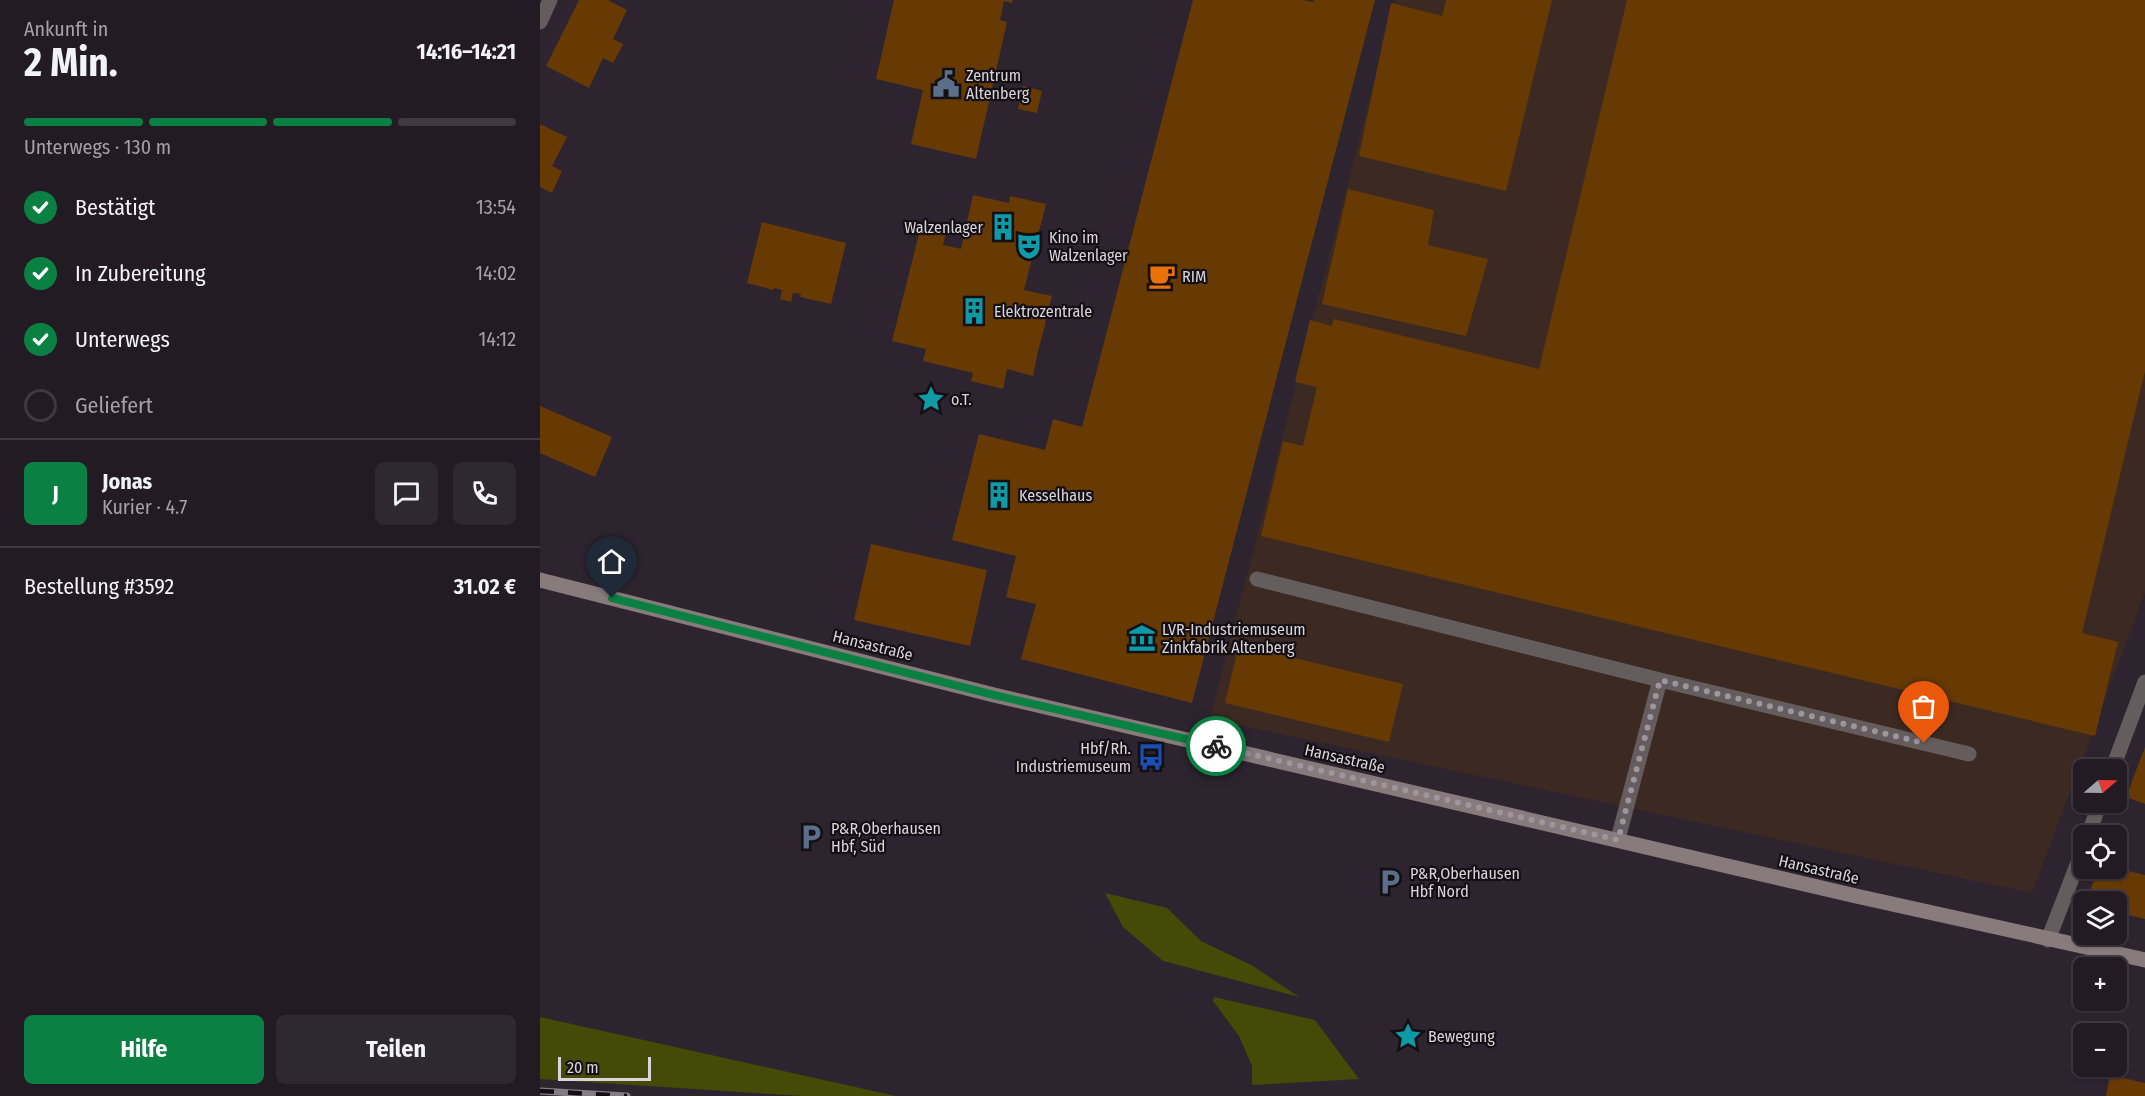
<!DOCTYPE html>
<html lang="de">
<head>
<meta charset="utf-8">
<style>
	:root { --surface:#221b23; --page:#2e2830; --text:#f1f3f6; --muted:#a2a1a6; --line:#3f3941; --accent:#0b8043 }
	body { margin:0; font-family:"Fira Sans Condensed",sans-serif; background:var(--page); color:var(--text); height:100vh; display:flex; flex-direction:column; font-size:22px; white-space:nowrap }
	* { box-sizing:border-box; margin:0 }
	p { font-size:20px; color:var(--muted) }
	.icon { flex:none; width:33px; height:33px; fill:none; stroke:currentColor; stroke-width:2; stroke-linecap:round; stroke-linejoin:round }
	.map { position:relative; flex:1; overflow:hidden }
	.panel { display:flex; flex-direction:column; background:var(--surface); width:540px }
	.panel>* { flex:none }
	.needle { width:39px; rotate:70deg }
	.tools { position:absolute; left:1533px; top:759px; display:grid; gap:12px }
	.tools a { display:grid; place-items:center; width:54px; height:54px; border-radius:9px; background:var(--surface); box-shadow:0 2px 4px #0004,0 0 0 2px var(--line); font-size:30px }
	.scale { position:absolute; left:18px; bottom:15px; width:93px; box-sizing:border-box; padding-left:6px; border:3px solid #dad4db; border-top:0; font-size:16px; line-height:21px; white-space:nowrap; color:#dad4db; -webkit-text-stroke:4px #130f13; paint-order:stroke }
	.pin { position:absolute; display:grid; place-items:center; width:51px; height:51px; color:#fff; margin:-62px -26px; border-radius:50% 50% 50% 0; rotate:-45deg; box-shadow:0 0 6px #0007 }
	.pin .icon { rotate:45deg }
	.courier { position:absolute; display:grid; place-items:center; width:60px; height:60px; margin:-30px; border:4px solid #0b8043; border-radius:50%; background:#fff; color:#222; box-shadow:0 2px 8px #0007 }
	.summary em { font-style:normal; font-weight:700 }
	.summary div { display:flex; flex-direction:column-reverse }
	.summary { display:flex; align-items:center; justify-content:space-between; height:102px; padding:0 24px }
	h1 { font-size:39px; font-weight:700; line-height:45px }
	.bar { display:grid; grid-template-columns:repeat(4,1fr); gap:9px 6px; align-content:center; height:72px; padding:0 24px }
	.bar i { height:8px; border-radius:4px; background:var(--line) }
	.bar .active { background:var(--accent) }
	.bar p { grid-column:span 4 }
	.line { display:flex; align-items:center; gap:15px; padding:0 24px; border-top:2px solid var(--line) }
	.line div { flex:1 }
	.round { display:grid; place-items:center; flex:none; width:63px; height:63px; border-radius:9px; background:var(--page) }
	ol { padding:0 24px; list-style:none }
	li { display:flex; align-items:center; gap:18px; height:66px }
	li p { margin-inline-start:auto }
	li .icon { padding:6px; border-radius:50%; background:var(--accent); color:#fff; stroke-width:4 }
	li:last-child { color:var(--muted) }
	li i { width:33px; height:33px; border:3px solid var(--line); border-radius:50% }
	.cta { display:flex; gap:12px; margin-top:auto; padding:12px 24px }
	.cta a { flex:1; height:69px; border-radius:9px; background:var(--accent); color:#fff; font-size:24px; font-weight:700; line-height:69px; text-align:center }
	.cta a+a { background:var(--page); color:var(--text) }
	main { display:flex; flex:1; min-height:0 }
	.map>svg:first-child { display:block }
</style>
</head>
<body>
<main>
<section class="panel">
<div class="summary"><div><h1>2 Min.</h1><p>Ankunft in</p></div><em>14:16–14:21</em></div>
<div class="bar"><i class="active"></i><i class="active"></i><i class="active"></i><i></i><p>Unterwegs · 130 m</p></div>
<ol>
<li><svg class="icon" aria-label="check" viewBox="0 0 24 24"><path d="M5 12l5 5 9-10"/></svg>Bestätigt<p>13:54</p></li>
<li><svg class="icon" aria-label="check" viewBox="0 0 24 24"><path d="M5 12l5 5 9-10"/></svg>In Zubereitung<p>14:02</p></li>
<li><svg class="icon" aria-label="check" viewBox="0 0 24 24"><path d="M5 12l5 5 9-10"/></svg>Unterwegs<p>14:12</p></li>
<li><i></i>Geliefert</li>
</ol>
<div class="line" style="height:108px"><b class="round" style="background:var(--accent);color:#fff">J</b><div><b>Jonas</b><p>Kurier · 4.7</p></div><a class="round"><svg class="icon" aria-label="chat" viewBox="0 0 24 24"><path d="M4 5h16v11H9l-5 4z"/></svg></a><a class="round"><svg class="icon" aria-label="phone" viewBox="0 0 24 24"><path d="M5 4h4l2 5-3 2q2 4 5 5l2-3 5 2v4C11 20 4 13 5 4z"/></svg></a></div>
<div class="line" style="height:78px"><div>Bestellung #3592</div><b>31.02 €</b></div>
<div class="cta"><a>Hilfe</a><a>Teilen</a></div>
</section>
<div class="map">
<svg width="1605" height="1096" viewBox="0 0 1605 1096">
	<rect width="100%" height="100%" fill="#2d242f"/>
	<!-- industrial -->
	<path fill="#3c2a22" d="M855 0H1605V592L1492 893 670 719Z"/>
	<!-- green -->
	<path fill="#444b06" d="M565 893 627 908 661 941 713 966 759 997 623 961 583 927Z
		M674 997 775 1020 819 1079 712 1085V1066L699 1036 673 1001Z
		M0 1017 356 1096H262L0 1079Z"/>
	<!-- building -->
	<path fill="#673a04" d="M39 0H68L87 10 73 39 83 44 78 54 73 63 63 58 49 88 6 66Z
		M354 0H473L472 3 464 1 460 20 467 22 436 159 371 144 383 90 336 79Z
		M653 0H764L773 2 774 0H835L652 703 481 659 496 604 466 597 476 556 412 540 439 434 505 450 513 419 542 427Z
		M906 0H1012L966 191 819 156 851 3 902 16Z
		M1087 0H1605V371L1542 633 1578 642 1555 736 721 536 743 441 763 446 777 387 755 382 770 320 792 326 794 319 999 369Z
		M483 86 502 91 497 113 478 109Z
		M0 124 27 137 12 166 22 171 12 193 0 187Z
		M808 189 894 210 888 245 948 259 926 336 782 304Z
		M433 195 469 203 470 196 506 204 484 290 512 296 505 322H506L498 351 493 376 467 369 463 389 431 381 433 373 383 361 386 349 352 341 381 226 406 232 403 245 421 249Z
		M222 222 306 243 291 304 260 297 261 294 253 293 251 302 240 299 242 290 234 288 233 290 207 283Z
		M0 406 72 437 55 477 0 453Z
		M331 544 447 570 430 646 314 620Z
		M699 645 863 684 849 742 685 703Z
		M1605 747V804L1586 797Z
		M1558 868H1576L1605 875V919L1576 912V902H1549L1548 897Z
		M1570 1075 1605 1083V1096H1566Z"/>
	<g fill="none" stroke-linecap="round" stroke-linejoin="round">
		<!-- lane -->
		<path stroke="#655d5d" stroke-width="15" d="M717 579 1120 680
			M1078 839 1120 680 1429 754"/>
		<!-- street -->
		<path stroke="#655d5d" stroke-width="15" d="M0 22 10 0
			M1572 770 1605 682
			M1548 836 1560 802
			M1508 940 1544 847"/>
		<!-- secondary -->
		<path stroke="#887b7b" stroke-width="15" d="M0 580 454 695 1316 896 1605 960"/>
		<defs>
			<path id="rail" d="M0 1091 87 1096"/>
		</defs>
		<!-- rail casing -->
		<use href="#rail" stroke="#837c85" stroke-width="7"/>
		<!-- rail -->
		<use href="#rail" stroke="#130f13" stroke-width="4.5" stroke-dasharray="14" stroke-linecap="butt"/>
	</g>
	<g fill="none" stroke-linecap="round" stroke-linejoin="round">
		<!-- done -->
		<path stroke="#9d969f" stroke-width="6" stroke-dasharray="0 10.8" d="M676 746 1078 840 1120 680 1384 743"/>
		<!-- route -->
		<path stroke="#0b8043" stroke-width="8" d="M72 598 454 695 676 746"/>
	</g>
	<!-- icons -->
	<defs>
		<symbol id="civic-bare" viewBox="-9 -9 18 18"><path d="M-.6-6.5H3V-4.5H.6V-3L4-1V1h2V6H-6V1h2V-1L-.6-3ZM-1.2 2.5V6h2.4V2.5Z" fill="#5c6f8a" stroke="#130f13" stroke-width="2.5" paint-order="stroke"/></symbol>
		<symbol id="building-bare" viewBox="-9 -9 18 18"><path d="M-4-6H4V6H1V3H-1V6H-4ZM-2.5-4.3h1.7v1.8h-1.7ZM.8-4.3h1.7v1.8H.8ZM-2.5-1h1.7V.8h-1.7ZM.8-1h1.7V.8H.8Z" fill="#0f9aa8" stroke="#130f13" stroke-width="2.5" paint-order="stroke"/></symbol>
		<symbol id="theatre-bare" viewBox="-9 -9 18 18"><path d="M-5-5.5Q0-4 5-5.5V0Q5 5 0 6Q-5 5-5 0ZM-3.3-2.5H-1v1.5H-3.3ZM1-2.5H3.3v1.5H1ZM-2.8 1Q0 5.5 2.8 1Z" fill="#0f9aa8" stroke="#130f13" stroke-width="2.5" paint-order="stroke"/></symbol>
		<symbol id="cafe-bare" viewBox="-9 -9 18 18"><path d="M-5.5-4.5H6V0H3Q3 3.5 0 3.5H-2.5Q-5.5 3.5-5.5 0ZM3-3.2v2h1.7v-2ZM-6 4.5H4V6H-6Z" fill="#e8710a" stroke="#130f13" stroke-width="2.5" paint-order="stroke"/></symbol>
		<symbol id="sight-bare" viewBox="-9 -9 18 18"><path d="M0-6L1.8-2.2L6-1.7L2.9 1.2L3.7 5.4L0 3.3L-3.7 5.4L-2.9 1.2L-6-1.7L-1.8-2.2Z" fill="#0f9aa8" stroke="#130f13" stroke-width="2.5" paint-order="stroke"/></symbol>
		<symbol id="museum-bare" viewBox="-9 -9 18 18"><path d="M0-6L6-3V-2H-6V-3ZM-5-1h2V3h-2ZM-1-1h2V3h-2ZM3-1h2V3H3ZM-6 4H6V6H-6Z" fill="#0f9aa8" stroke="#130f13" stroke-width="2.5" paint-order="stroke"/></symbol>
		<symbol id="bus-bare" viewBox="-9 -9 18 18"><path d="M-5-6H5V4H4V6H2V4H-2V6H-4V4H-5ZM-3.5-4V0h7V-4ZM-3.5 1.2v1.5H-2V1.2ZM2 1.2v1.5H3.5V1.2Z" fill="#1a4fb4" stroke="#130f13" stroke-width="2.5" paint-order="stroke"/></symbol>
		<symbol id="parking-bare" viewBox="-9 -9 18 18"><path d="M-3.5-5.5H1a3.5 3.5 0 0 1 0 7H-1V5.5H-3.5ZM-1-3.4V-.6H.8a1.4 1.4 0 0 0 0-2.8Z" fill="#5c6f8a" stroke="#130f13" stroke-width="2.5" paint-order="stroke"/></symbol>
	</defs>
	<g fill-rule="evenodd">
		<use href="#civic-bare" x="387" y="65" width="38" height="38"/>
		<use href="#building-bare" x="444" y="208" width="38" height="38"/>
		<use href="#theatre-bare" x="470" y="227" width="38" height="38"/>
		<use href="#cafe-bare" x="603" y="257" width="38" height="38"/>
		<use href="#building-bare" x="415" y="292" width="38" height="38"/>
		<use href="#sight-bare" x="372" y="380" width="38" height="38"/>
		<use href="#building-bare" x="440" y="476" width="38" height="38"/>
		<use href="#museum-bare" x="583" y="619" width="38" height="38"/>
		<use href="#bus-bare" x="592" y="738" width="38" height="38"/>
		<use href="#parking-bare" x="252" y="818" width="38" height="38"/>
		<use href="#parking-bare" x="831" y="863" width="38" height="38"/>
		<use href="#sight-bare" x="849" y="1017" width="38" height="38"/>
	</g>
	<g text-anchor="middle" stroke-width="4.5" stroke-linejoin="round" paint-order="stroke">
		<!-- poi labels -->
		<g font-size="16" fill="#dad4db" stroke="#130f13" text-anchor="start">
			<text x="426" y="81">Zentrum<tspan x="426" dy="18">Altenberg</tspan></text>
			<text x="443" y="233" text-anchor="end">Walzenlager</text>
			<text x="509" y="243">Kino im<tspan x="509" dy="18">Walzenlager</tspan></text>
			<text x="642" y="282">RIM</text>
			<text x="454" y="317">Elektrozentrale</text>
			<text x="411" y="405">o.T.</text>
			<text x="479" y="501">Kesselhaus</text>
			<text x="622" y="635">LVR-Industriemuseum<tspan x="622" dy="18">Zinkfabrik Altenberg</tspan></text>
			<text x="591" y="754" text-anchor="end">Hbf/Rh.<tspan x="591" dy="18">Industriemuseum</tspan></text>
			<text x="291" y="834">P&amp;R,Oberhausen<tspan x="291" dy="18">Hbf, Süd</tspan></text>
			<text x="870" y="879">P&amp;R,Oberhausen<tspan x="870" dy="18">Hbf Nord</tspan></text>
			<text x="888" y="1042">Bewegung</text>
		</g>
		<!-- street labels -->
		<g font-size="16" fill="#dad4db" stroke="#130f13">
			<text transform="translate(333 645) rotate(14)" y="6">Hansastraße</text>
			<text transform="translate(805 758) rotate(13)" y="6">Hansastraße</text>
			<text transform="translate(1279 869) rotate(13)" y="6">Hansastraße</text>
		</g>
	</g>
</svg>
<div class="tools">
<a><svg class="needle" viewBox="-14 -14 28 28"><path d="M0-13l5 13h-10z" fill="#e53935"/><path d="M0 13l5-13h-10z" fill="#a2a1a6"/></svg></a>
<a><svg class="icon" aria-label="locate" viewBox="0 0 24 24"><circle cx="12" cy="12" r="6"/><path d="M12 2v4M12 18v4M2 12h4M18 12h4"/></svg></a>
<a><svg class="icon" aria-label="layers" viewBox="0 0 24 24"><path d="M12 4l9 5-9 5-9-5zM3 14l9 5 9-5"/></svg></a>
<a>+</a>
<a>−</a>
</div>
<div class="scale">20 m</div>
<div class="pin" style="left:1384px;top:743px;background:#ea580c"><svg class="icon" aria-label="bag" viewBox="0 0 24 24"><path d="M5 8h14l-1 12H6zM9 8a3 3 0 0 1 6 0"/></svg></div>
<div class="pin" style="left:72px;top:598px;background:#1f2937"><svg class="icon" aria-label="home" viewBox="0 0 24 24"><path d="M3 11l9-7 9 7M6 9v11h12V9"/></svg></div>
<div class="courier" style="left:676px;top:746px"><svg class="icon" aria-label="bike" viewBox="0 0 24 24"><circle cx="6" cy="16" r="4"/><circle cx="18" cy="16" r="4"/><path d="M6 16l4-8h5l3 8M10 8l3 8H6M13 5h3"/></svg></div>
</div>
</main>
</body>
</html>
